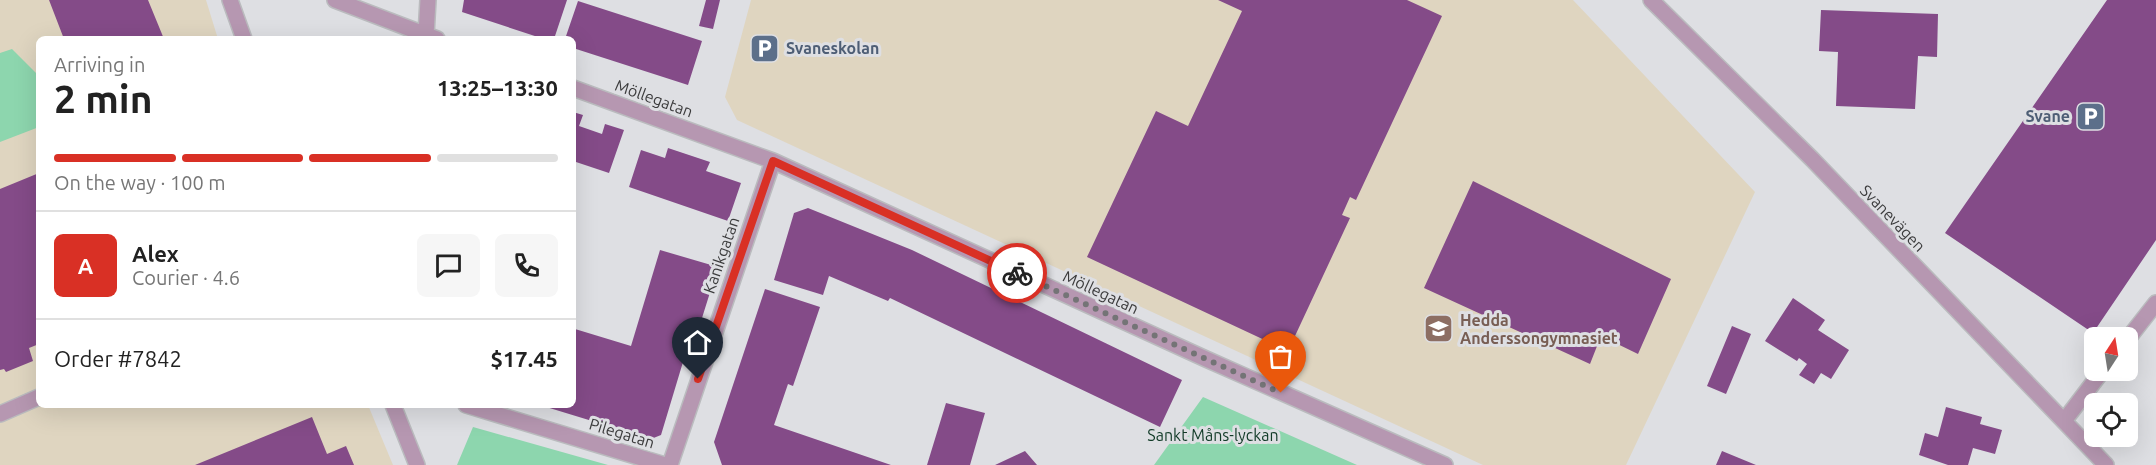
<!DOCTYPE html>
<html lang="en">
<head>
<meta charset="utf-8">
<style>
	:root { --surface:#fff; --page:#f6f6f6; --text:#222; --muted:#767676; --line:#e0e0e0; --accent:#d93025 }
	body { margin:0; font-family:Ubuntu,sans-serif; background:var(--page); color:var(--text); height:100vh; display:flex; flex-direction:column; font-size:22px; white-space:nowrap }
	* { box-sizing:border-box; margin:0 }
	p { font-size:20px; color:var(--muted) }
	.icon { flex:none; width:33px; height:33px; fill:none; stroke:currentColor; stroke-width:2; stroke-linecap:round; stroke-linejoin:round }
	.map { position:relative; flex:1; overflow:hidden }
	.details { position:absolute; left:36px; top:36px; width:540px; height:372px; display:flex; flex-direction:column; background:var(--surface); border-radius:9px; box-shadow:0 6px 24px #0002 }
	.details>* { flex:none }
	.needle { width:39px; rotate:12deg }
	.buttons { position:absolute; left:2084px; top:327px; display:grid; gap:12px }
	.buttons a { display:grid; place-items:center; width:54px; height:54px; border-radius:9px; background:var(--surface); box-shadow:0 6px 24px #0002; font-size:30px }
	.pin { position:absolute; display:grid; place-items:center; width:51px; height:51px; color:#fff; margin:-62px -26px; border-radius:50% 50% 50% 0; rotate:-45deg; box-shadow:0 0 6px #0007 }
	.pin .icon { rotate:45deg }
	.courier { position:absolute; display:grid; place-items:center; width:60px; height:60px; margin:-30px; border:4px solid #d93025; border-radius:50%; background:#fff; color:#222; box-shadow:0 2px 8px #0007 }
	.head em { font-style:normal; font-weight:700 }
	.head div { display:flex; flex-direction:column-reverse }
	.head { display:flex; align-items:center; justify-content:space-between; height:102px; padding:0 18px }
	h1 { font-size:39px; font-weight:700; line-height:45px }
	.bar { display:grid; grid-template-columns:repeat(4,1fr); gap:9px 6px; align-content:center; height:72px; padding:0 18px }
	.bar i { height:8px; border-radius:4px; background:var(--line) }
	.bar .on { background:var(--accent) }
	.bar p { grid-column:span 4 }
	.line { display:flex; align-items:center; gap:15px; padding:0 18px; border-top:2px solid var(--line) }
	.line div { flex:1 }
	.round { display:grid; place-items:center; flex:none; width:63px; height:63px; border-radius:9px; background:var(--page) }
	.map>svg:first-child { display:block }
</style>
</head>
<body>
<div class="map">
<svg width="2156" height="465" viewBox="0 0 2156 465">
	<rect width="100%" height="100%" fill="#dedfe3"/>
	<!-- education -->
	<path fill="#dfd5c0" d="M0 0H206L218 39H39V405H368L393 465H0Z
		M751 0H1573L1755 192 1626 465H1483L737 120 725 97Z"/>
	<!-- green -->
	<path fill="#8dd6ae" d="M12 49 39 76V127L0 142V53Z
		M1203 397 1357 465H1154Z
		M473 427 608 465H457Z"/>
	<!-- building -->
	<path fill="#844b88" d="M49 0H148L164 39H64Z
		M464 0H567L554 39H544L462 12Z
		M706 0H720L713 29 699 26Z
		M1218 0H1407L1442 16 1356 200 1350 197 1342 215 1350 218 1288 351 1087 257 1156 111 1188 126 1242 11Z
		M2107 0H2156V240L2093 333 1945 233Z
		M578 1 702 41 688 85 573 48V39H565Z
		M1821 10 1938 14 1937 57 1918 56 1915 109 1836 106 1838 52 1819 51Z
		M573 112 583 115 579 126 602 134 605 124 624 130 609 173 573 161Z
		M668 148 710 162 706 171 741 183 728 221 629 187 641 150 665 158Z
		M39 173V344L29 348 33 361 6 372 4 369 0 370V189Z
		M1473 181 1671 279 1638 354 1601 336 1590 364 1424 288Z
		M808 208 912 250 1182 380 1160 427 890 298 888 301 829 276 823 295 774 280 794 213Z
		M660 250 718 267 691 353 686 352 661 435 651 439 543 406 573 405 575 329 631 346Z
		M765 289 820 307 793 386 788 384 774 425 891 465H722L714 442Z
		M1793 298 1825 320 1818 330 1849 350 1831 379 1821 373 1814 384 1799 375 1807 364 1799 358 1797 361 1765 341Z
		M1732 326 1751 334 1726 394 1707 386Z
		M946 403 985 413 970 465H927Z
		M1946 407 1982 417 1980 424 2002 430 1995 454 1973 448 1968 465H1948L1919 455 1925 433 1938 437Z
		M312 417 327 454 346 446 354 465H195Z
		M1025 451 1037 465H995Z
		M1722 451 1756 465H1716Z"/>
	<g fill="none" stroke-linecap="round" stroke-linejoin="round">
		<defs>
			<path id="minor" d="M230 0 244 39
				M335 0 437 39
				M1651 0 1812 159 2106 465
				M426 35 428 0
				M573 88 773 161 1206 359 1445 465
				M2127 340 2156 303
				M393 405 417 465
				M466 405 665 465
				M0 414 39 397
				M2064 421 2103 370
				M670 465 773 161"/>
		</defs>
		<!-- minor casing -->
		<use href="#minor" stroke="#babbbe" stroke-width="18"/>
		<!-- minor -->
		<use href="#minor" stroke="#b697b1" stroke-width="15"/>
	</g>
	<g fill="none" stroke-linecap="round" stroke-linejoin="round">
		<!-- done -->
		<path stroke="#747476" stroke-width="6" stroke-dasharray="0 10.8" d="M1017 273 1281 393"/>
		<!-- route -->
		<path stroke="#d93025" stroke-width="8" d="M698 379 773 161 1017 273"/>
	</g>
	<!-- icons -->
	<defs>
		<symbol id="parking-square" viewBox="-11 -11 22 22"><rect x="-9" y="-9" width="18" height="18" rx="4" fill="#5c6f8a" stroke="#dedfe3"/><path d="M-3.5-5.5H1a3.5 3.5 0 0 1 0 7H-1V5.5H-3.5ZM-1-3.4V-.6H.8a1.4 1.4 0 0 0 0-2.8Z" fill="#fff"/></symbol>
		<symbol id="school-square" viewBox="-11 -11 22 22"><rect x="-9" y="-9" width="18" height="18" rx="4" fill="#8d6e63" stroke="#dedfe3"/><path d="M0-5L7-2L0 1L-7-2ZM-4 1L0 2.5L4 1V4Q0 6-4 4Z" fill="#fff"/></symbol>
	</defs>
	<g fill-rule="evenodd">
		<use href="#parking-square" x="748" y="32" width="33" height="33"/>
		<use href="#parking-square" x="2074" y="100" width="33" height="33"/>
		<use href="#school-square" x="1422" y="312" width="33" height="33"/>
	</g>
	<g text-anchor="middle" stroke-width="6" stroke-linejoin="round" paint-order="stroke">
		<!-- service labels -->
		<g font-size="16" font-weight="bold" fill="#4e5e75" stroke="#dedfe3" text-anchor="start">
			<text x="786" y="54">Svaneskolan</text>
			<text x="2070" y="122" text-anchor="end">Svane</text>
		</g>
		<!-- street labels -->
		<g font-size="16" fill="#3b3b3c" stroke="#dedfe3">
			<text transform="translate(654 98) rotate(20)" y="6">Möllegatan</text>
			<text transform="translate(1893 218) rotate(46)" y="6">Svanevägen</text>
			<text transform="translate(721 255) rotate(-71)" y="6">Kanikgatan</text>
			<text transform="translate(1101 292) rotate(25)" y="6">Möllegatan</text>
			<text transform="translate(622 433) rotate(17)" y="6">Pilegatan</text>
		</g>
		<!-- education labels -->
		<g font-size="16" font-weight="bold" fill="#785e54" stroke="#dedfe3" text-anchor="start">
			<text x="1460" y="326">Hedda<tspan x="1460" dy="18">Anderssongymnasiet</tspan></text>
		</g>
		<!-- park labels -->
		<g font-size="16" fill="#113a27" stroke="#dedfe3">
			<text x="1213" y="441">Sankt Måns-lyckan</text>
		</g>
	</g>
</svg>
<div class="buttons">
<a><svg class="needle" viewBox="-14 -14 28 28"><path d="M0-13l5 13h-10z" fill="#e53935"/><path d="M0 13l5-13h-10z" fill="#767676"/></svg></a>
<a><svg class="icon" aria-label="locate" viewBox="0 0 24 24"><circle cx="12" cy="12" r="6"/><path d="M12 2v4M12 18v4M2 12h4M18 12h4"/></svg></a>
</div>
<div class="pin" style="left:1281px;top:393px;background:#ea580c"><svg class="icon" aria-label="bag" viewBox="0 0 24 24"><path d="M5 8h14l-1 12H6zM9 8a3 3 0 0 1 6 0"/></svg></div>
<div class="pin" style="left:698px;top:379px;background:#1f2937"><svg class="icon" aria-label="home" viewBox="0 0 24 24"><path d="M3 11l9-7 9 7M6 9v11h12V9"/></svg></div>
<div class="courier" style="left:1017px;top:273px"><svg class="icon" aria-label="bike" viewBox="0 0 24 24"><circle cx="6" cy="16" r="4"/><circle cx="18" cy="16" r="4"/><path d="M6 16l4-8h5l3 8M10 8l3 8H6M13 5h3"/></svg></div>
<section class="details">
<div class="head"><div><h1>2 min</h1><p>Arriving in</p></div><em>13:25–13:30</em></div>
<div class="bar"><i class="on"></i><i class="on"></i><i class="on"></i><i></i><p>On the way · 100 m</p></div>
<div class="line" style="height:108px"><b class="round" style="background:var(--accent);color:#fff">A</b><div><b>Alex</b><p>Courier · 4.6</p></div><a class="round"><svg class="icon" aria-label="chat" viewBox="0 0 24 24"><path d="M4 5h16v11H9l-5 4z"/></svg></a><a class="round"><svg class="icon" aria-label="phone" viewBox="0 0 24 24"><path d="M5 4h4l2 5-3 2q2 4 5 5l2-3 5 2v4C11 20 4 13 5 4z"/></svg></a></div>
<div class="line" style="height:78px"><div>Order #7842</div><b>$17.45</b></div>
</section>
</div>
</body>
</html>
